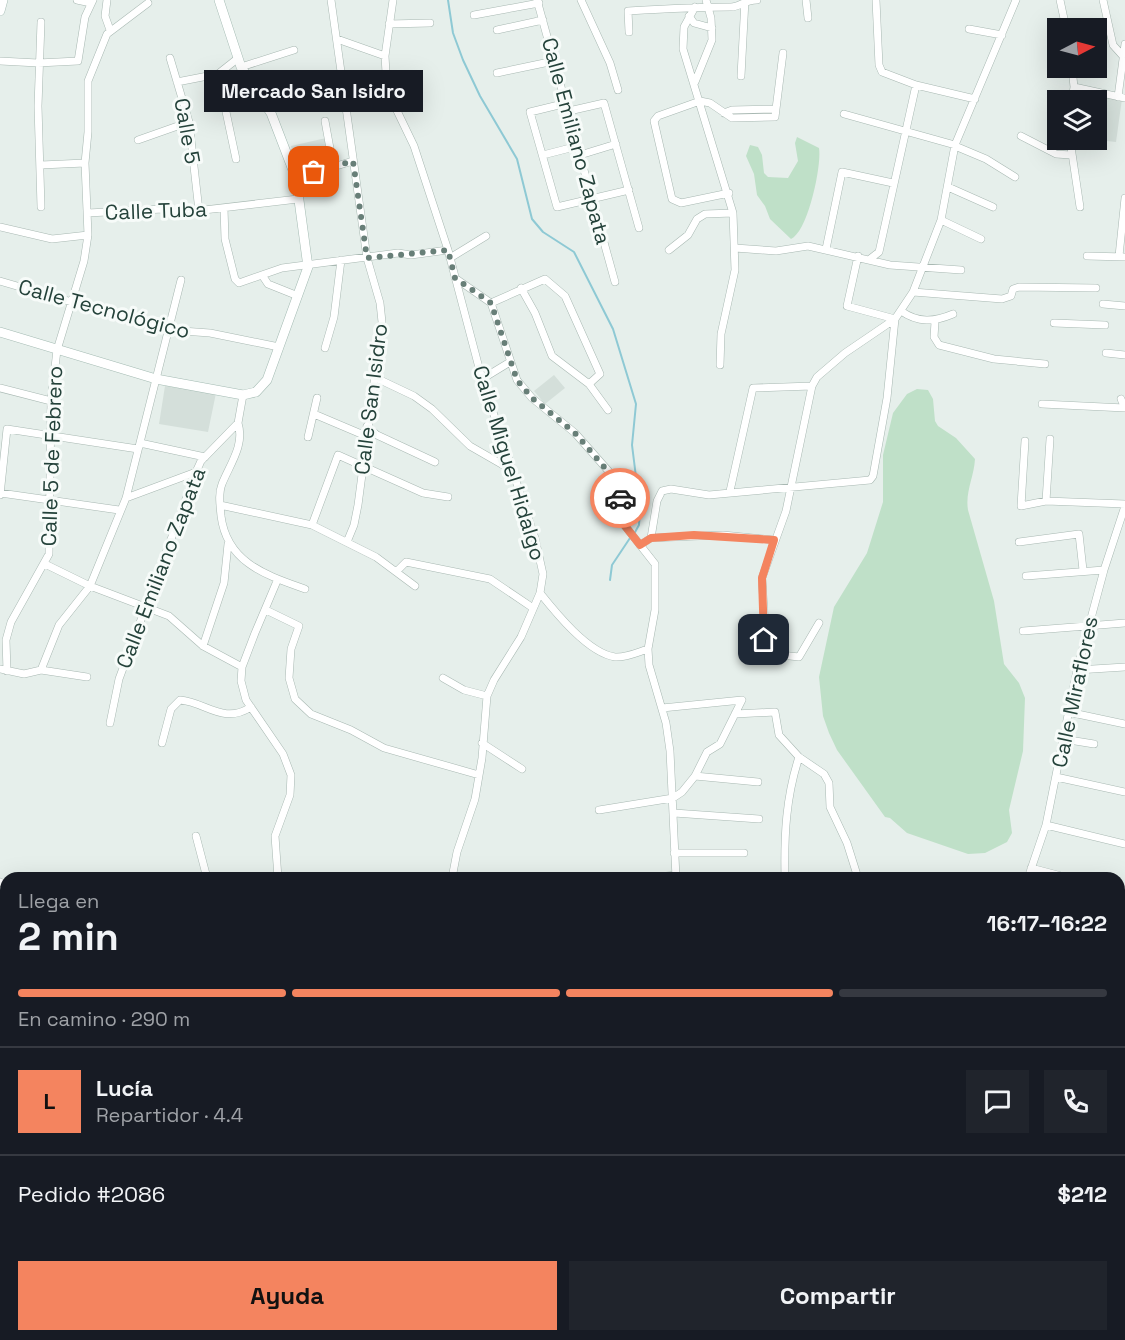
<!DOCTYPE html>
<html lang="es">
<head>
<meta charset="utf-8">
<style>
	:root { --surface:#171b24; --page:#20242c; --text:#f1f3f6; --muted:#9ea1a6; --line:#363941; --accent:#f4845f }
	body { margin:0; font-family:"Space Grotesk",sans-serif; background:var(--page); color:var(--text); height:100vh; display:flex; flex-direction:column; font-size:22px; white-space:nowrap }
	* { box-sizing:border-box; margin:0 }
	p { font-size:20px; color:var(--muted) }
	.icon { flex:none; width:33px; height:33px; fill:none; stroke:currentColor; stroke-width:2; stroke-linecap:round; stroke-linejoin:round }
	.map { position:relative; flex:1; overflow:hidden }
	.details { position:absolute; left:0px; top:872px; width:1125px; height:470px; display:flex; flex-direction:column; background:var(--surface); border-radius:18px 18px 0 0; box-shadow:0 6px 24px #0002 }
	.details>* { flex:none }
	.needle { width:39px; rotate:84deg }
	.fabs { position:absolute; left:1047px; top:18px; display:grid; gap:12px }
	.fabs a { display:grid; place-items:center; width:60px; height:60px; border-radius:0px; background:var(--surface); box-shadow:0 6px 24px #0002; font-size:30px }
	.pin { position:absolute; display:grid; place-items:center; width:51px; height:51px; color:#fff; margin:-26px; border-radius:12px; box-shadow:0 3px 9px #0006 }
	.courier { position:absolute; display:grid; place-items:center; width:60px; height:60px; margin:-30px; border:4px solid #f4845f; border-radius:50%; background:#fff; color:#222; box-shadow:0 2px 8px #0007 }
	.bubble { position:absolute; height:42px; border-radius:0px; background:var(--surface); box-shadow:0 6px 24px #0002; font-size:20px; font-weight:700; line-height:42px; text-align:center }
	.overview em { font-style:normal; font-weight:700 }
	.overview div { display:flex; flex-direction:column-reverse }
	.overview { display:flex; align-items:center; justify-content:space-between; height:102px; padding:0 18px }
	h1 { font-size:39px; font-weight:700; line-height:45px }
	.bar { display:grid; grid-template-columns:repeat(4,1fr); gap:9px 6px; align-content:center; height:72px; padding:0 18px }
	.bar i { height:8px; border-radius:4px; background:var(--line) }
	.bar .current { background:var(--accent) }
	.bar p { grid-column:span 4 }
	.line { display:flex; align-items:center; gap:15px; padding:0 18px; border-top:2px solid var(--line) }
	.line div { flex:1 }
	.round { display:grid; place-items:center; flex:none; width:63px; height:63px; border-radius:0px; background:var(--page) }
	.action { display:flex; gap:12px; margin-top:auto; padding:12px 18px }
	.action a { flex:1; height:69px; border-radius:0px; background:var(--accent); color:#111; font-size:24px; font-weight:700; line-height:69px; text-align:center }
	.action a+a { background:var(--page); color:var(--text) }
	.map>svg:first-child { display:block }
</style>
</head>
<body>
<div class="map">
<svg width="1125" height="1340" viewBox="0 0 1125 1340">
	<rect width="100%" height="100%" fill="#e6efeb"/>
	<!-- built -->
	<path fill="#d4dfda" d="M1096 94 1122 99 1116 142 1096 140Z
		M326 138 331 165 297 175 291 146Z
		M554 375 565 388 545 404 534 391Z
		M165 386 216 393 208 432 159 424Z"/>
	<!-- green -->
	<path fill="#bfe0c8" d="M797 137 819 148C822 165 808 232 791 239L770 219 765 206 757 195 754 174 746 156 750 145 758 147 762 155 764 173 768 177 788 178 798 161 795 143Z
		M917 389 928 390 933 399 935 421 938 426 956 438 975 459C974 477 965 492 968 510L994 601 1004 664 1019 683 1025 698 1023 751 1009 810 1012 833 1007 842 985 853 968 854 907 833 890 818 885 817 837 750 829 733 823 716 819 677 834 607 867 553 883 502V455L893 413 907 394Z"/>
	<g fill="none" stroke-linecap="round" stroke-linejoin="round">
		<!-- stream -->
		<path stroke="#8ec9d4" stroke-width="2" d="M448 0 453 33 463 60 480 96 517 159 532 219 543 232 574 252 613 329 636 404 632 445 640 509 639 525 634 534
			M610 580 612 565 630 538"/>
		<defs>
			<path id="street" d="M77 0 91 3
				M107 0 105 16 110 30
				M331 0 367 258 380 303 382 322 358 505 354 525 347 542
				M393 0 385 56 387 90 414 146 448 250 482 379 535 538 543 574 540 593 521 637 494 680 487 696 482 758 475 799 457 852 452 878
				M537 0 615 282
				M581 0 610 63 618 90
				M806 0 808 18
				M876 0 879 65 882 72 916 85 975 99
				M1060 0 1066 28
				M1103 0 1113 45 1122 55
				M695 7 684 27 683 49 733 213 735 270 721 334 720 365
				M474 15 539 3
				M689 16 694 23 712 28
				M389 24 430 23
				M969 29 1002 35
				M497 30 543 20
				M629 32 628 11C662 9 696 7 731 7 740 7 744 0 757 0
				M337 39 385 56
				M170 58 189 122 199 211
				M0 61 38 63 78 61 85 17 93 0
				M241 67 294 50
				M497 73 554 61
				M218 74 236 159
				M741 76 745 0
				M177 82 218 74 237 59
				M695 82 712 40 711 18 706 0
				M1074 87 1125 98
				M1118 97 1125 44
				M1072 100 1074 87 1072 68
				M567 103 530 112 557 207 629 190
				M569 111 604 103 639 228
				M724 113 732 110 776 109
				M844 114 955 145
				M325 121 333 165
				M1021 136 1056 154 1071 155
				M138 140 189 122
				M1070 140 1080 207
				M955 146 986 159 1015 177
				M543 155 578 146
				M580 155 616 144
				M41 165 85 163
				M296 178 353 161
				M948 187 993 207
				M729 193 681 203 672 199 654 121 658 116 700 101 710 103 732 118 775 117 783 53
				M41 207 38 106 41 22
				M224 208 225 239 235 279 239 283 282 268 398 253 411 255 448 250
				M88 213 163 209 178 213 298 199
				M941 220 981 239
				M0 227 52 239 88 235
				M735 248 776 251 808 246 890 265 961 270
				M826 249 842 172 893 183
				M669 250 688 235 697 219 705 214 733 213
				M858 256 847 306 895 319
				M1087 256 1125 257
				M1119 256 1125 198
				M450 258 486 236
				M870 259 879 252 916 85
				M262 275 268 284 298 296
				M455 278 491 303 517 380 532 398 575 433 612 475 620 497 618 517 655 564V610L648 649 649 665 666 723 670 751 676 878
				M0 281 168 330 210 333 279 347
				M521 288 535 313 552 356 589 384 608 410
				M913 292 1002 299 1011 296 1013 289 1019 287 1096 288
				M491 303 545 279 565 296 600 374 589 384
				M1103 304 1125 306
				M901 311C918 323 934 322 953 314
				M935 322 934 337 939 345 994 359 1045 364
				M1054 323 1105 325
				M325 348 334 317 341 260
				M1106 353 1125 355
				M374 377 414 396 432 409 470 446 510 469
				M482 379 510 362
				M0 388 51 401
				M1042 404 1125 408 1121 399
				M314 414 366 436
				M238 423C245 445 230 464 222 484 218 494 220 505 221 516 227 563 266 575 305 589
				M367 426 377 435 435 462
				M308 437 317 398
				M1025 441 1021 506 1046 501 1125 504
				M140 443 205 457
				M730 491 753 388 812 386
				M0 493 119 510
				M0 495 7 429 138 449
				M126 498 196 472
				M1046 501 1050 439
				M220 505 312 525 376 557 415 586
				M312 525 338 455 423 493 448 497
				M651 538 723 535 774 540
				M1019 542 1079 534 1083 570
				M640 545 651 538 657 501 662 491 671 489 709 495 870 480 873 476 887 398 895 319
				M45 564 90 586 169 616 203 646 242 667
				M397 571 406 562 490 579 533 608
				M1026 576 1104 570
				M277 581 255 633 242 667 241 681 246 700 283 754 291 775 290 795 275 836 278 878
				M540 593C556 613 588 653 615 657 626 658 638 652 648 649
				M266 610 299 626 291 649 289 678 295 699 311 714 351 730 384 748 479 775
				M819 623 799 657 763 653 765 627 762 578 786 511 812 386 817 377 845 353 895 319 913 292 941 220 955 145 1016 0
				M1023 631 1125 623
				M203 646 224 583 228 544
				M0 669 24 674 41 670 87 677
				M41 670 59 625 90 586 126 498 181 280
				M1077 670 1125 667
				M7 671 6 640 11 622 49 554 51 401 57 350 84 261 88 235 85 163 88 132V81L107 34 148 3
				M443 678 464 690 487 696
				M1068 712 1125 724
				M735 714 775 712 779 735 799 757 824 774 829 783 830 807 847 843 858 878
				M110 723 119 679 196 472 201 461 238 423 243 395
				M1063 739 1094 744
				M162 743 171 709 180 700C206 702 223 725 251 707
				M482 743 522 769
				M695 776 758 782
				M1056 777 1125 792
				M599 810 673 798 682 792 695 776 707 752 720 744 742 700 662 708
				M674 813 759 819
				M1046 825 1125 844
				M196 836 207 878
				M674 853H744
				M1031 868 1069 878
				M647 878 676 875
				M785 878C784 835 786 797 799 757
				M1028 878 1046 825 1077 670 1104 570 1125 506
				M0 882 6 885
				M1119 916 1125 895
				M1119 988 1125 1028
				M1119 1061H1125
				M1119 1101 1125 1072
				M800 1335 803 1340
				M896 1335 898 1340
				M933 1335 934 1340
				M1018 1335 1019 1340"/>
			<path id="secondary" d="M0 11 3 0
				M0 332 156 379 243 395 256 392 267 380 308 267 296 178 271 113 241 67 219 0"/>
		</defs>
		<!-- street casing -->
		<use href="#street" stroke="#a8b8b2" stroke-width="8"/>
		<!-- secondary casing -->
		<use href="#secondary" stroke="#a4bbb3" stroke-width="10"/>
		<!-- street -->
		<use href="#street" stroke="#fff" stroke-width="7"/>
		<!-- secondary -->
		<use href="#secondary" stroke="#fff" stroke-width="9"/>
	</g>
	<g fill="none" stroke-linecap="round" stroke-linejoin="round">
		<!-- done -->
		<path stroke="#687f78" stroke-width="6" stroke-dasharray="0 10.8" d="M314 172 353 161 367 258 448 250 455 278 491 303 517 380 532 398 575 433 612 476 620 498"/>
		<!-- route -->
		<path stroke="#f4845f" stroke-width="8" d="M620 498 618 517 640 545 651 538 694 535 774 540 762 578 764 640"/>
	</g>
	<g text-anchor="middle" stroke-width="6" stroke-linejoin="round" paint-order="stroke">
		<!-- street labels -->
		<g font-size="21" fill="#24423a" stroke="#f7fbf9">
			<text transform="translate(187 131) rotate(80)" y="7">Calle 5</text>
			<text transform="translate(576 141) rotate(75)" y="7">Calle Emiliano Zapata</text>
			<text transform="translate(156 211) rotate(-2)" y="7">Calle Tuba</text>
			<text transform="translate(104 309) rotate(15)" y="7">Calle Tecnológico</text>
			<text transform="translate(371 399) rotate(-83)" y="7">Calle San Isidro</text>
			<text transform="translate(52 456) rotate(-88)" y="7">Calle 5 de Febrero</text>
			<text transform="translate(509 463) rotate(73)" y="7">Calle Miguel Hidalgo</text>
			<text transform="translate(161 568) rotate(-69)" y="7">Calle Emiliano Zapata</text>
			<text transform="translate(1075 692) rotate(-78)" y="7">Calle Miraflores</text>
		</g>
	</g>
</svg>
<div class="fabs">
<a><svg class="needle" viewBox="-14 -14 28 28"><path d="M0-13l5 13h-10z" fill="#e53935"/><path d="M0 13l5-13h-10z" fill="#9ea1a6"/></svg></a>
<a><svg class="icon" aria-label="layers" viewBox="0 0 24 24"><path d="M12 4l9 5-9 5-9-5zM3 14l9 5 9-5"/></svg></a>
</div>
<div class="pin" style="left:314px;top:172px;background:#ea580c"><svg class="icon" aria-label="bag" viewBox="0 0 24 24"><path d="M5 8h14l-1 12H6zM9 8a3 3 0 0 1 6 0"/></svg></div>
<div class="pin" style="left:764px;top:640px;background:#1f2937"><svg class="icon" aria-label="home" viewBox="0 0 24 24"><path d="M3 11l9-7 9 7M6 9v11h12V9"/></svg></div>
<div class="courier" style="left:620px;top:498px"><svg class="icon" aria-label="car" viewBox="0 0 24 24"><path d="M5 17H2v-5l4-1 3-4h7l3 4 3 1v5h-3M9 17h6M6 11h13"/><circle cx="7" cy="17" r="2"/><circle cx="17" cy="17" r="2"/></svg></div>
<div class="bubble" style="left:204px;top:70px;width:219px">Mercado San Isidro</div>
<section class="details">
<div class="overview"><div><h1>2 min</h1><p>Llega en</p></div><em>16:17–16:22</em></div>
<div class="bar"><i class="current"></i><i class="current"></i><i class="current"></i><i></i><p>En camino · 290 m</p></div>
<div class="line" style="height:108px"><b class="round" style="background:var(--accent);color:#111">L</b><div><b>Lucía</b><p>Repartidor · 4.4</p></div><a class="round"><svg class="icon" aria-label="chat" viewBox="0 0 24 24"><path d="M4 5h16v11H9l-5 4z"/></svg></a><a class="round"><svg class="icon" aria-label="phone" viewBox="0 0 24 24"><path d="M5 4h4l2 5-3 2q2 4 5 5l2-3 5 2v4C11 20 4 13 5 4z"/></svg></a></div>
<div class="line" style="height:78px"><div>Pedido #2086</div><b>$212</b></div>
<div class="action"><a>Ayuda</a><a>Compartir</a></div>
</section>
</div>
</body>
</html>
